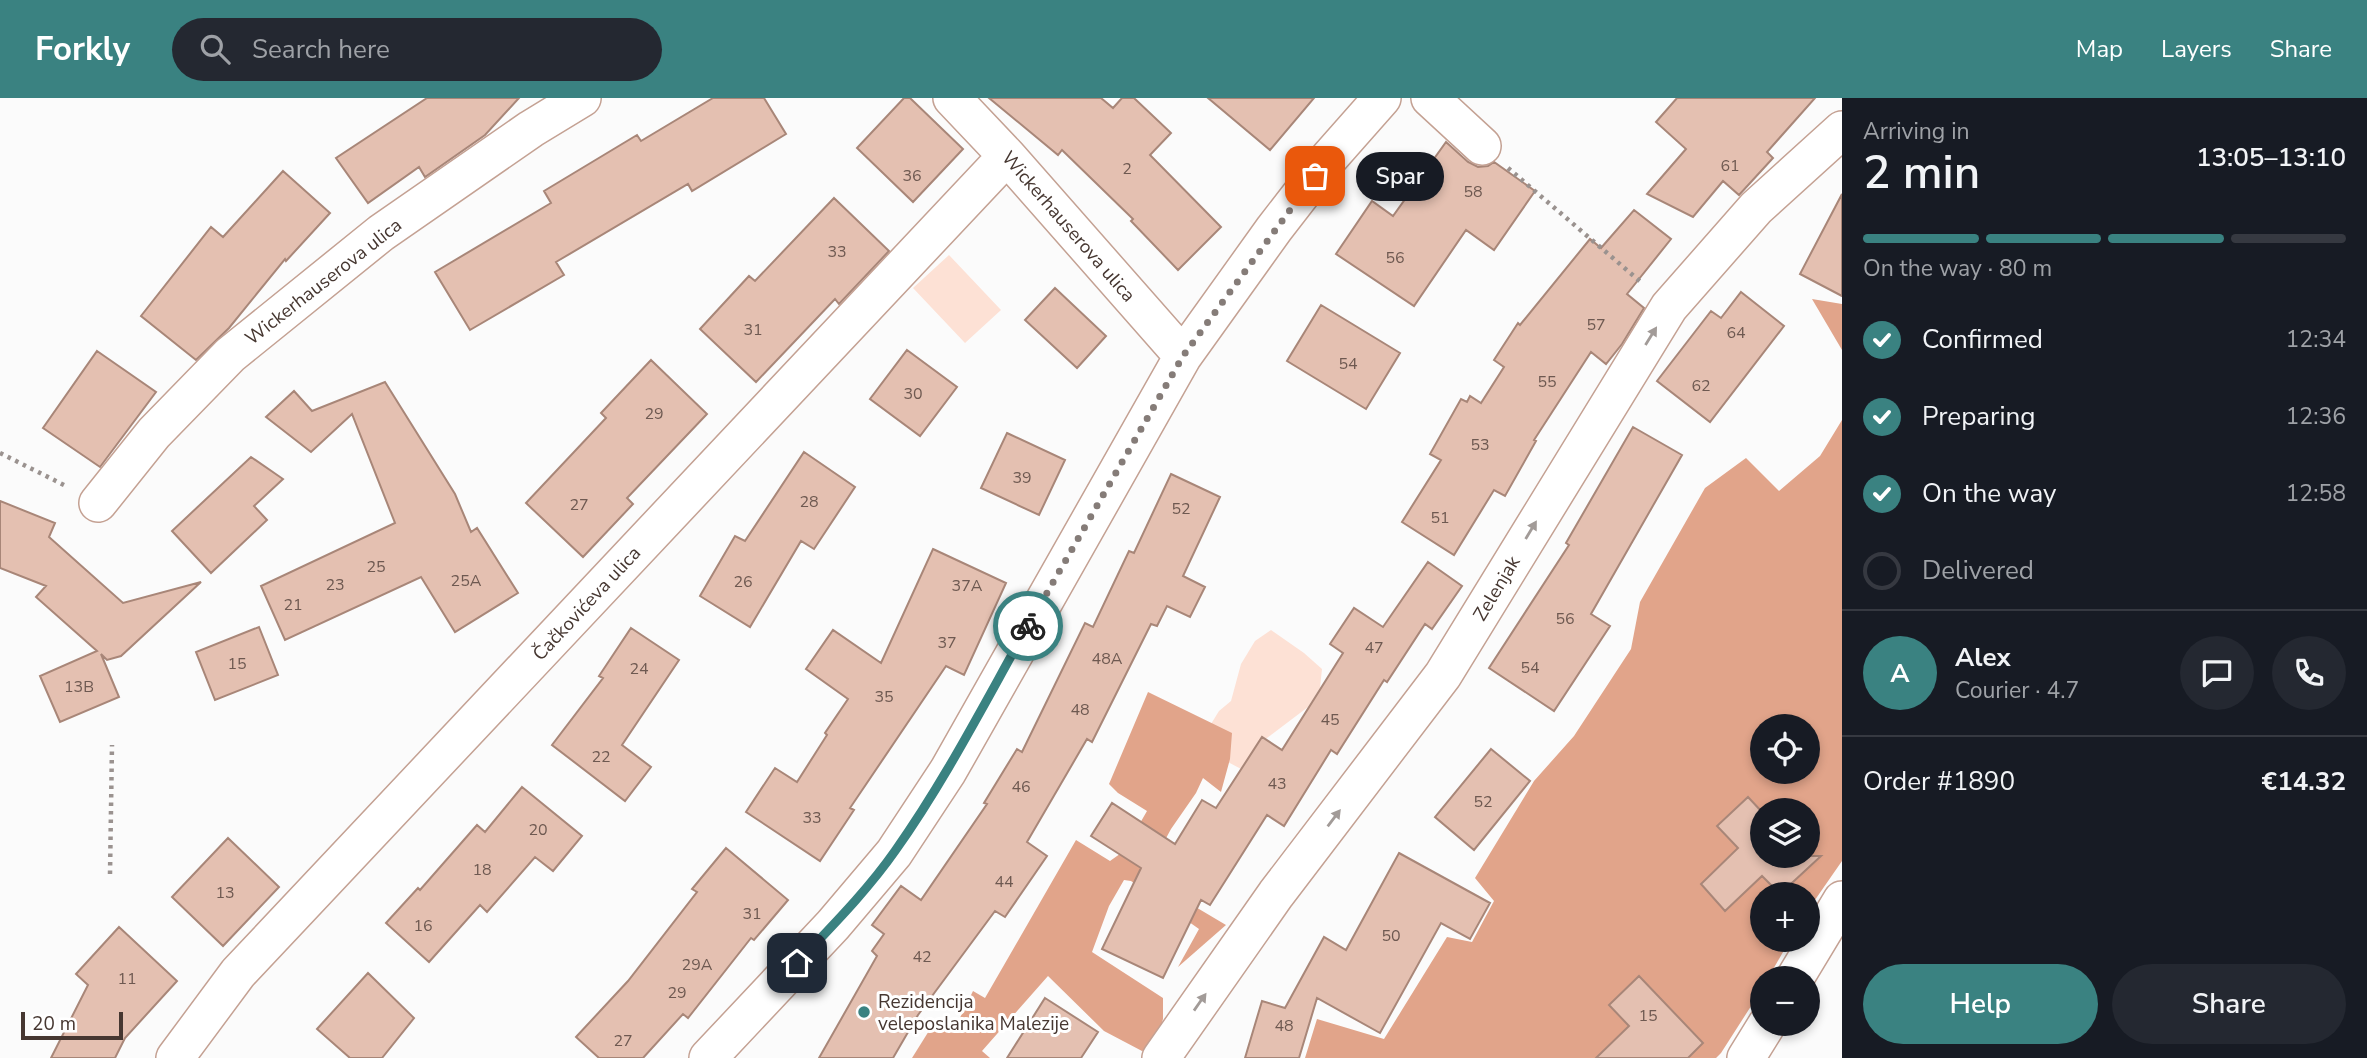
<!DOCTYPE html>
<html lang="en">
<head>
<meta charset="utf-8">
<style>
	:root { --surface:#171b24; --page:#242831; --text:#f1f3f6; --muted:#9ea1a6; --line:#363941; --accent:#3a8281 }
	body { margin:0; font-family:"Nunito Sans",sans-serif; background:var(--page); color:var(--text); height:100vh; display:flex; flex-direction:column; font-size:26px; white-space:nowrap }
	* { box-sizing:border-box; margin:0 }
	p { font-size:23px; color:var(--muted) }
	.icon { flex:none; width:38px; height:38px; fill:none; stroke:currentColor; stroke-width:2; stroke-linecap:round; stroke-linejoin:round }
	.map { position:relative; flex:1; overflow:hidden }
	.panel { display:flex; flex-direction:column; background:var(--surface); width:525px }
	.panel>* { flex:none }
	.fabs { position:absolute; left:1750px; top:616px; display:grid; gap:14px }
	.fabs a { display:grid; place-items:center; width:70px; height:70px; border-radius:50%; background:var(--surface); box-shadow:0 4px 10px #0003; font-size:35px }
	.scale { position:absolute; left:21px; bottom:18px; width:102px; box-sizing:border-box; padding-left:7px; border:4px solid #463731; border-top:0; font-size:19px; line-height:24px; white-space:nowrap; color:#463731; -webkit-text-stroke:5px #fff; paint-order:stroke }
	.pin { position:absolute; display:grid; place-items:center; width:60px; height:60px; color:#fff; margin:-30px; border-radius:14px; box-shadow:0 4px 10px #0006 }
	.courier { position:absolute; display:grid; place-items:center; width:70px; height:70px; margin:-35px; border:5px solid #3a8281; border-radius:50%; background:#fff; color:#222; box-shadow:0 2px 9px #0007 }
	.bubble { position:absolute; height:49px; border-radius:24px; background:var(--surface); box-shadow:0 4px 10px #0003; font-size:23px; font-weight:600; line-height:49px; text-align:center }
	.headline em { font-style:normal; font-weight:600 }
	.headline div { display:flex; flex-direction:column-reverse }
	.headline { display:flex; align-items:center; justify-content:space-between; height:119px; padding:0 21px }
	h1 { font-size:46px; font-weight:600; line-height:52px }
	.bar { display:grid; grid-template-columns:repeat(4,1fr); gap:10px 7px; align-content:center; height:84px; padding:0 21px }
	.bar i { height:9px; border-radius:5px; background:var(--line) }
	.bar .on { background:var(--accent) }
	.bar p { grid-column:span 4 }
	.line { display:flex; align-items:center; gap:18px; padding:0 21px; border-top:2px solid var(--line) }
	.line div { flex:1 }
	.round { display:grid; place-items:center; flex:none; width:74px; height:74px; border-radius:37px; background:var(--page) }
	ol { padding:0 21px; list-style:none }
	li { display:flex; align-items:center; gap:21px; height:77px }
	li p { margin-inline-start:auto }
	li .icon { padding:7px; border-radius:50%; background:var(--accent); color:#fff; stroke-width:4 }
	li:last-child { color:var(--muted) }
	li i { width:38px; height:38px; border:4px solid var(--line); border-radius:50% }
	.cta { display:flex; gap:14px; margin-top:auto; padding:14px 21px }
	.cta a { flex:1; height:80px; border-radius:42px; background:var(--accent); color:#fff; font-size:28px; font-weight:600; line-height:80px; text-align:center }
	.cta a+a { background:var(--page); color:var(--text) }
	header { display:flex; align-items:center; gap:42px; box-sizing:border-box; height:98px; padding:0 35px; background:var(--accent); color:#fff }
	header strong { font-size:33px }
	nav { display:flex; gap:38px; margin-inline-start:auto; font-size:24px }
	.search { width:490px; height:63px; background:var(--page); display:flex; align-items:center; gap:18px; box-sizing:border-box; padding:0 24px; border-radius:38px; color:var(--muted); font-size:26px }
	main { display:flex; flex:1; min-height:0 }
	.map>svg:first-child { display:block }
</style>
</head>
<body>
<header>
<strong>Forkly</strong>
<div class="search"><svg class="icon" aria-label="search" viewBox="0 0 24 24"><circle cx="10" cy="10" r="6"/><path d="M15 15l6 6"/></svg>Search here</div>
<nav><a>Map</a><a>Layers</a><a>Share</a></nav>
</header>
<main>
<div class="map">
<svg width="1842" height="960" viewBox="0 0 1842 960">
	<rect width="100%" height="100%" fill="#fbfbfb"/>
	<!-- green -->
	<path fill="#fde1d5" d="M949 157 1001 212 965 245 913 190Z
		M1271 532 1304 555 1322 571 1320 590 1308 609 1259 646 1243 672 1226 663 1206 634 1219 613 1231 603 1241 566 1255 543Z"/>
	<!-- forest -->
	<path fill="#e1a48a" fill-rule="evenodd" d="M1812 201 1842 206V252Z
		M1842 322V763L1808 812V796H1762V842H1790L1768 880H1762V891L1721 955 1716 960H1305L1317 921 1384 941 1447 839 1472 844 1494 803 1475 780 1534 683 1574 638 1631 551 1640 504 1705 390 1746 360 1779 393 1820 358ZM1762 628H1808V674H1762ZM1762 712H1808V758H1762Z
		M1148 594 1232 635 1230 661 1221 694 1203 680 1196 695 1171 731 1145 779 1226 827 1178 869 1199 831 1131 783 1124 782 1109 808 1092 854 1163 900V921L1155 948 1142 953 1104 933 1048 878 982 953 990 960H912L932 928H956L973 893 985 900 1076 742 1110 763 1124 753 1147 713 1118 695 1109 686Z"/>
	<!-- building -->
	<path fill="#e4c0b1" stroke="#a88678" stroke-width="2" d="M427 0H519L485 37 425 79 419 69 368 105 336 60Z
		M713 0H764L786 36 692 93 688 86 556 164 564 177 470 232 435 174 551 105 544 93 637 37 641 43Z
		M904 0H910L963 51 913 104 857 50Z
		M989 0H1101L1113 10 1122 0H1134L1171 35 1150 57 1221 129 1178 172 1131 123 1133 121 1062 52 1058 57Z
		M1208 0H1314L1270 52Z
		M1677 0H1815L1767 54 1773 60 1739 97 1723 83 1693 119 1647 96 1686 51 1656 24Z
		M1446 44 1468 64 1478 69 1488 68 1494 64 1535 93 1494 152 1466 132 1414 208 1336 156 1372 103 1393 118Z
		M283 73 330 115 286 163 285 161 229 230 196 262 141 218 211 129 223 139Z
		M1842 96V198L1800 176Z
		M834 100 889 153 839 206 835 201 756 284 700 231 749 178 755 183Z
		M1634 112 1671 141 1627 196 1644 210 1622 246 1606 266 1591 254 1534 342 1536 343 1505 398 1494 392 1454 457 1402 424 1441 362 1430 356 1461 301 1467 304 1470 298 1481 305 1504 269 1494 262 1518 225 1520 227 1590 141 1601 150Z
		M1055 190 1106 238 1077 270 1025 222Z
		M1741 194 1784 228 1710 324 1657 283 1711 213 1721 220Z
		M1321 207 1400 255 1366 311 1287 263Z
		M907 252 957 289 920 338 870 301Z
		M97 253 156 294 100 369 43 330Z
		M651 262 707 316 627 400 633 406 583 459 526 405 606 320 601 315Z
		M385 284 455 396 471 434 477 430 518 495 455 534 421 479 285 542 261 488 395 425 352 316 311 354 266 319 294 293 312 313Z
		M1633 329 1682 357 1591 516 1610 528 1554 613 1489 570 1569 447 1566 445Z
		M1007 335 1065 362 1039 417 981 390Z
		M804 354 855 389 814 451 801 443 750 529 700 498 735 438 745 443Z
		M251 359 283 381 254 408 267 422 211 475 172 433Z
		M1171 376 1220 399 1183 478 1205 489 1190 519 1167 508 1157 528 1151 526 1092 644 1087 641 1027 744 1047 758 1005 819 995 813 918 917 893 960H819L877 858 872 853 884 836 872 827 901 788 921 802 987 706 984 705 1017 651 1022 654 1085 525 1093 529 1129 453 1134 455Z
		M0 403 55 425 49 439 123 505 201 484 121 558 107 562 101 556 119 599 60 624 40 578 97 553 36 499 46 488 0 470Z
		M933 451 1006 485 964 577 946 568 850 710 854 712 820 763 746 714 775 670 797 684 827 637 825 635 848 601 806 571 833 532 881 565Z
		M1428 464 1462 488 1432 531 1425 526 1387 584 1384 582 1337 656 1331 652 1284 728 1267 717 1210 807 1201 802 1163 880 1102 851 1141 770 1091 738 1112 705 1175 746 1202 702 1216 710 1262 639 1282 652 1343 555 1330 546 1354 510 1383 529Z
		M259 529 278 577 215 602 196 554Z
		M631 530 679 562 622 647 651 669 625 703 552 647 603 580 599 578Z
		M1491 651 1530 683 1474 752 1435 719Z
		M522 689 582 738 553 773 535 759 487 814 480 807 429 864 386 825 418 790 420 792 477 727 485 734Z
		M1748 699 1762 714V758H1821L1780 796 1762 778 1725 813 1701 786 1738 750 1717 728Z
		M228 740 279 789 223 848 172 799Z
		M726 750 788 802 754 842 751 840 688 920 683 916 643 960H599L576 939 628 883 697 794 692 791Z
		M1399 755 1490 805 1470 841 1441 825 1380 935 1317 900 1299 960H1245L1262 903 1285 910 1324 839 1346 852Z
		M119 829 177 883 125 940 115 960H51L88 887 76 876Z
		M368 875 414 920 382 960H350L317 931Z
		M1639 878 1703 945 1688 960H1596L1629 928 1609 907Z
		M1045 900 1098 934 1081 960H1007Z"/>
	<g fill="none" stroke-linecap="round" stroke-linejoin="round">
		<defs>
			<path id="minor" d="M952 0 1007 58 1183 258
				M1430 0 1482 48
				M98 405 154 335 230 257 381 135 531 31 582 0
				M1795 880 1842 802
				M175 960 238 875 1007 58
				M708 960 833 827 894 755 948 673 1183 258 1274 131 1329 60 1382 0
				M1161 960 1276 796 1443 577 1669 209 1756 110 1842 32
				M1746 960 1767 926"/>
		</defs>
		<!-- minor casing -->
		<use href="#minor" stroke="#c4a193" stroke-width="40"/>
		<!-- path -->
		<path stroke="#9a928f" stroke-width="4.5" stroke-dasharray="3.5 5" stroke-linecap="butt" d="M1508 70 1642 185
			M0 355 68 389
			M110 776 112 647"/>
		<!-- minor -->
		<use href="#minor" stroke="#fff" stroke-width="37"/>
	</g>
	<!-- one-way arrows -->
	<defs><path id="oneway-solid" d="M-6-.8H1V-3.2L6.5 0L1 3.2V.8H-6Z" transform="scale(1.75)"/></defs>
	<g fill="#a29b98">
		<use href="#oneway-solid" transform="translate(1651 238) rotate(-58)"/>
		<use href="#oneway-solid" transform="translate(1531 432) rotate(-59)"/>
		<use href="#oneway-solid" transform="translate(1334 720) rotate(-53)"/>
		<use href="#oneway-solid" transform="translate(1200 904) rotate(-55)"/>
	</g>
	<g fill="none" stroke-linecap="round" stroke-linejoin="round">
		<!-- done -->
		<path stroke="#857c78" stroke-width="7" stroke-dasharray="0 12.6" d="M1028 528 1183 258 1315 78"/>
		<!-- route -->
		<path stroke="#3a8281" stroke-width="9" d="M797 865C831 829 867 793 895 753 946 681 985 604 1028 528"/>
	</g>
	<!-- markers -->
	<circle fill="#3a8281" stroke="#fff" stroke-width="2.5" cx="864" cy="914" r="7"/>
	<g text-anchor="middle" stroke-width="6" stroke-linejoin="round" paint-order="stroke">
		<!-- number labels -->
		<g font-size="16" fill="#6e5951">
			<text x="1730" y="73">61</text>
			<text x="1127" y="76">2</text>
			<text x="912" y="83">36</text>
			<text x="1473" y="99">58</text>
			<text x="837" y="159">33</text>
			<text x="1395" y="165">56</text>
			<text x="1596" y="232">57</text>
			<text x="753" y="237">31</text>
			<text x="1736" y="240">64</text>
			<text x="1348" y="271">54</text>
			<text x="1547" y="289">55</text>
			<text x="1701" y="293">62</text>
			<text x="913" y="301">30</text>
			<text x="654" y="321">29</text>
			<text x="1480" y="352">53</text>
			<text x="1022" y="385">39</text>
			<text x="809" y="409">28</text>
			<text x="579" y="412">27</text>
			<text x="1181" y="416">52</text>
			<text x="1440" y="425">51</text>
			<text x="376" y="474">25</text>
			<text x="466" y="488">25A</text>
			<text x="743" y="489">26</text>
			<text x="335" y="492">23</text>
			<text x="967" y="493">37A</text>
			<text x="293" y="512">21</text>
			<text x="1565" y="526">56</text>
			<text x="947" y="550">37</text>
			<text x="1374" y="555">47</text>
			<text x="1107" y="566">48A</text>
			<text x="237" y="571">15</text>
			<text x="1530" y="575">54</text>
			<text x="639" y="576">24</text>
			<text x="79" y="594">13B</text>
			<text x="884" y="604">35</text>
			<text x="1080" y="617">48</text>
			<text x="1330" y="627">45</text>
			<text x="601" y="664">22</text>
			<text x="1277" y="691">43</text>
			<text x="1021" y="694">46</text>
			<text x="1483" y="709">52</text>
			<text x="812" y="725">33</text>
			<text x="538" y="737">20</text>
			<text x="482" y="777">18</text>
			<text x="1004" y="789">44</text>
			<text x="225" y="800">13</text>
			<text x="752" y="821">31</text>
			<text x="423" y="833">16</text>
			<text x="1391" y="843">50</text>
			<text x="922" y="864">42</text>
			<text x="697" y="872">29A</text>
			<text x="127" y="886">11</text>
			<text x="677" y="900">29</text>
			<text x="1648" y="923">15</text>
			<text x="1284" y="933">48</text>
			<text x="623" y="948">27</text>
		</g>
		<!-- street labels -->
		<g font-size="19" fill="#463731" stroke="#fff">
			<text transform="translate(1069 128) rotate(49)" y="7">Wickerhauserova ulica</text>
			<text transform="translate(323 183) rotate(-38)" y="7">Wickerhauserova ulica</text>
			<text transform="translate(1496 490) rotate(-59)" y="7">Zelenjak</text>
			<text transform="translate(586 505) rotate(-47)" y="7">Čačkovićeva ulica</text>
		</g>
		<!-- poi labels -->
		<g font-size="19" fill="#463731" stroke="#fff" text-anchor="start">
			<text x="878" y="910">Rezidencija<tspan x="878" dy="22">veleposlanika Malezije</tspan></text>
		</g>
	</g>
</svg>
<div class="fabs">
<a><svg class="icon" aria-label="locate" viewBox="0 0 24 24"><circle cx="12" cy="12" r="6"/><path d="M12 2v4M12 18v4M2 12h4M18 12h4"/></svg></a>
<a><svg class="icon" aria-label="layers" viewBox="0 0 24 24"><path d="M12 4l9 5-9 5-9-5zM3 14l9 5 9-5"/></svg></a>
<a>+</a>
<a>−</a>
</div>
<div class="scale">20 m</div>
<div class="pin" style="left:1315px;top:78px;background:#ea580c"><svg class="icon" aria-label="bag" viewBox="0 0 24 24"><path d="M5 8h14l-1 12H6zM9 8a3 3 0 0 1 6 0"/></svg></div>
<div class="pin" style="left:797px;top:865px;background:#1f2937"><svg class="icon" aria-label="home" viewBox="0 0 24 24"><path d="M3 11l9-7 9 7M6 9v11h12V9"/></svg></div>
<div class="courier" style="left:1028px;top:528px"><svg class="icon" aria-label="bike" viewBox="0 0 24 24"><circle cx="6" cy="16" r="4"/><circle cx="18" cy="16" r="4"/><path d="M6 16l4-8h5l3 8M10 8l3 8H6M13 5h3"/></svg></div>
<div class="bubble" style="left:1356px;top:54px;width:88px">Spar</div>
</div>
<section class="panel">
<div class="headline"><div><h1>2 min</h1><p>Arriving in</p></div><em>13:05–13:10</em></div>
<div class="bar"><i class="on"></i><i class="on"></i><i class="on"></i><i></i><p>On the way · 80 m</p></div>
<ol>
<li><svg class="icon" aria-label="check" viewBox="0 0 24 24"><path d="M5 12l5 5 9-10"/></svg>Confirmed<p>12:34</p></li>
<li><svg class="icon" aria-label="check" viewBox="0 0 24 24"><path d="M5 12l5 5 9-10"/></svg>Preparing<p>12:36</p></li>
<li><svg class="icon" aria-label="check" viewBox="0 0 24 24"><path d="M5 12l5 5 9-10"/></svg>On the way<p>12:58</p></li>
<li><i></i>Delivered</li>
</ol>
<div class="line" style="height:126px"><b class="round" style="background:var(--accent);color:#fff">A</b><div><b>Alex</b><p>Courier · 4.7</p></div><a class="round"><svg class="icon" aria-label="chat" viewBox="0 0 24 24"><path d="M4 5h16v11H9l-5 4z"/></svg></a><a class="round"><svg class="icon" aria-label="phone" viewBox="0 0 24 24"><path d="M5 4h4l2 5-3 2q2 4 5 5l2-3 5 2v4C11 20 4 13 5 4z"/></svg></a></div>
<div class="line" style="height:91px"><div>Order #1890</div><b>€14.32</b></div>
<div class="cta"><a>Help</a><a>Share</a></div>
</section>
</main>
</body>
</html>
